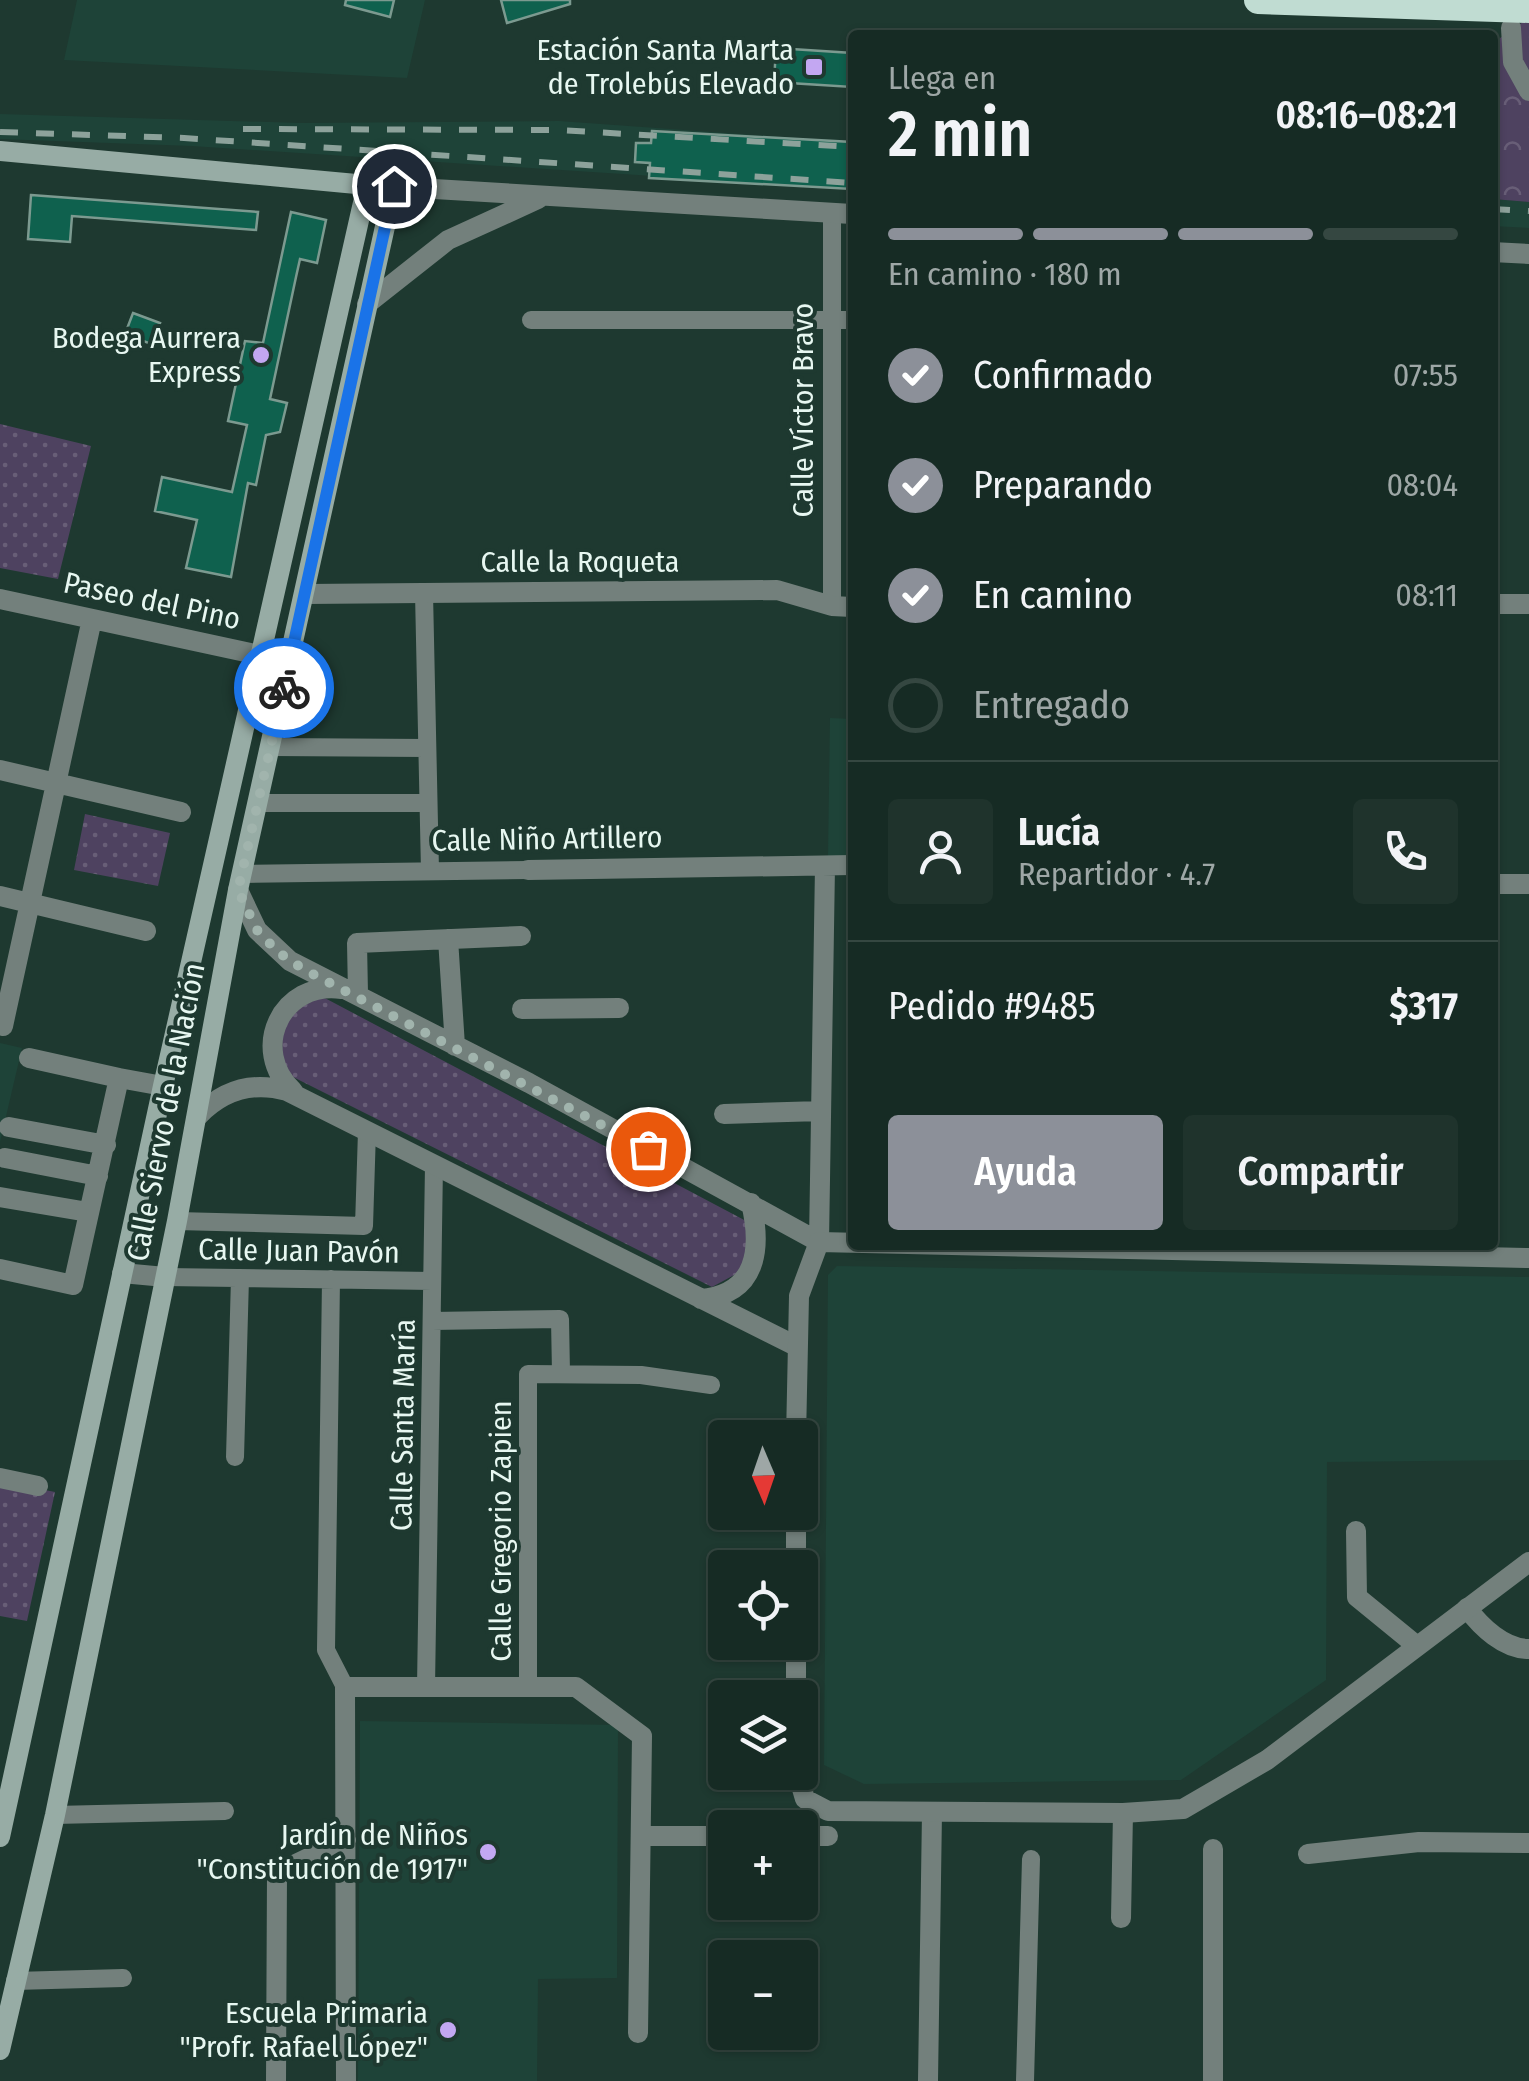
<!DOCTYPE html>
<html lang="es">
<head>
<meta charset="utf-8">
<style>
	:root { --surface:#162b24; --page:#1f332c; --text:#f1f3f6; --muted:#9ea7a6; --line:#354741; --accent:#8c9099 }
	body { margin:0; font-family:"Fira Sans Condensed",sans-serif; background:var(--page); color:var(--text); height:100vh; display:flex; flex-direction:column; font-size:38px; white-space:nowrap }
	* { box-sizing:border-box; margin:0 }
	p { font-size:32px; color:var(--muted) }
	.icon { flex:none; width:55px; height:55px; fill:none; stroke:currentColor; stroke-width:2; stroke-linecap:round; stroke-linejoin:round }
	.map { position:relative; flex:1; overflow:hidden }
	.panel { position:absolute; left:848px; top:30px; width:650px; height:1220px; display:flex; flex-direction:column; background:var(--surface); border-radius:10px; box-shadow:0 2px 8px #0004,0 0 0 2px var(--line) }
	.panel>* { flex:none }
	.needle { width:65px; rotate:178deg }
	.buttons { position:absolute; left:708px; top:1420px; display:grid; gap:20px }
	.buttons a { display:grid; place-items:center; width:110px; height:110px; border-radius:10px; background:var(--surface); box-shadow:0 2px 8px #0004,0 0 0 2px var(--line); font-size:50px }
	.pin { position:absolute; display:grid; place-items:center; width:85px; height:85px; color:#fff; margin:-42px; border:5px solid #fff; border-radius:50%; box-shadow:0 2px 10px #0007 }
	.courier { position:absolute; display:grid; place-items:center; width:100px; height:100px; margin:-50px; border:8px solid #1a73e8; border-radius:50%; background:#fff; color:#222; box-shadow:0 2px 12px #0007 }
	.headline em { font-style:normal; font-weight:600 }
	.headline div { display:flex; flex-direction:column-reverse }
	.headline { display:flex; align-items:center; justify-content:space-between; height:170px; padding:0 40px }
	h1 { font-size:65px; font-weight:600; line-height:75px }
	.bar { display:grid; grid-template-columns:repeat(4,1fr); gap:15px 10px; align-content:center; height:120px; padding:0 40px }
	.bar i { height:12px; border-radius:8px; background:var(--line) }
	.bar .selected { background:var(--accent) }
	.bar p { grid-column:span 4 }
	.line { display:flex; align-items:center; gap:25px; padding:0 40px; border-top:2px solid var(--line) }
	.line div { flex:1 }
	.round { display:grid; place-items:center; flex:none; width:105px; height:105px; border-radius:10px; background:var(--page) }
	ol { padding:0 40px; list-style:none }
	li { display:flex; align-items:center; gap:30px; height:110px }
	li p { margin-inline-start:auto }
	li .icon { padding:10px; border-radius:50%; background:var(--accent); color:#fff; stroke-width:4 }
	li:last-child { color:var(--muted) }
	li i { width:55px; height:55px; border:5px solid var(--line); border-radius:50% }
	.action { display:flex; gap:20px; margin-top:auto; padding:20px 40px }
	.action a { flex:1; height:115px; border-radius:10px; background:var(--accent); color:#fff; font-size:40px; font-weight:600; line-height:115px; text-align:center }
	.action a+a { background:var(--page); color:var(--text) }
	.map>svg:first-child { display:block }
</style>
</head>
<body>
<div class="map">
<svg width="1529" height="2081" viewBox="0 0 1529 2081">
	<defs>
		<pattern id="forest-crowns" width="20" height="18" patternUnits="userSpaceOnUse" patternTransform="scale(2.5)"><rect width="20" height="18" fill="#4e4260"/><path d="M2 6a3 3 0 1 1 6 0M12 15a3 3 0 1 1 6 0" fill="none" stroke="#685e77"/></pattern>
		<pattern id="park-dots" width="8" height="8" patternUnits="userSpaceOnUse" patternTransform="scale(2.5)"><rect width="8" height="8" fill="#4e4260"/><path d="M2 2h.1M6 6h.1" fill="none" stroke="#685e77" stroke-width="1.8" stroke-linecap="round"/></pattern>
	</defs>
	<rect width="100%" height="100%" fill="#1e3930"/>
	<!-- built -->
	<path fill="#1e4338" d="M77 0H425L407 78 64 60Z
		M0 114 300 123 559 121 852 142V189L192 146 0 139Z
		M1493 199 1529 202V228L1493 226Z
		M830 718 852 719V857L828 856Z
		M0 1043 22 1048 0 1142Z
		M837 1266 1529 1277V1460L1327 1462 1326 1680 1181 1780 864 1784 824 1765 828 1275Z
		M360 1721 618 1725 617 1978 538 1979 537 2081H358Z"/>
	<!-- forest -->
	<path fill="url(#forest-crowns)" d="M1523 22 1529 23V202L1493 199V43Z"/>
	<!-- park -->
	<path fill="url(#park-dots)" d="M0 424 91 446 58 579 0 568Z
		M85 814 170 833 158 886 74 870Z
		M321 996 748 1222 749 1267 712 1287 289 1075 272 1046 277 1021Z
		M0 1481 55 1492 27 1621 0 1616Z"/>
	<!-- building -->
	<path fill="#0f614e" stroke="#7c9a90" stroke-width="2.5" d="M346 0H394L390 17 345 5Z
		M501 0H570V4L507 23Z
		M776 48 852 53V87L774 82Z
		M652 131 852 142V189L649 178 650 163 635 162 636 143H651Z
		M31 195 258 212 256 230 72 216 70 242 28 239Z
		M291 212 326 220 317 263 300 259 296 277 270 399 287 403 280 432 266 435 256 485 248 483 231 577 186 568 197 520 155 511 162 477 232 492 247 425 228 421 245 341 263 343Z
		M133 313 160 323 151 344 125 334Z"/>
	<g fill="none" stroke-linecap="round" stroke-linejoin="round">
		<!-- pedestrian -->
		<path stroke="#73807c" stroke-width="18" d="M832 213V606
			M531 320H852
			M424 593 430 871
			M271 747 427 748
			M258 803H428
			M242 874 528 870
			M177 1221 364 1226 367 1131
			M165 1277 432 1281
			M331 1279 326 1650 345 1687
			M432 1321 560 1319 561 1373
			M235 1457 240 1278
			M426 1687 434 1165
			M528 1687V1374L641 1375 711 1385
			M55 1815 225 1811
			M15 1981 123 1978
			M1025 2081 1031 1859"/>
		<!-- minor -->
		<path stroke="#73807c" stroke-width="20" d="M1511 28 1513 62 1529 91
			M306 594 777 590 832 606 852 607
			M0 599 259 655 288 669
			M1492 604H1529
			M0 770 181 812
			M528 870 852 865
			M1492 884H1529
			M238 890 257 930 290 961 529 1083 819 1242 825 866
			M0 896 146 931
			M448 939 455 1046
			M358 994 357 943 521 936
			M522 1009 619 1008
			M3 1026 92 619
			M29 1058 119 1078
			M293 1091C249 1050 281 980 342 989
			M724 1114 821 1111
			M198 1116C223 1090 252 1081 287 1091L796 1346
			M9 1127 106 1145
			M5 1158 98 1176
			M0 1197 88 1212
			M0 1269 73 1285 119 1078 163 1086
			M701 1299C757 1294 762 1249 751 1203
			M0 1478 38 1486
			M1356 1531 1357 1597 1417 1646
			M1467 1608C1481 1627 1504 1649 1529 1649
			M642 1836H725
			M800 1836H828
			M1213 1849V2081
			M1308 1854 1419 1842 1529 1843
			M1121 1918 1123 1813
			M276 2081 277 1873 346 1840
			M346 2081 345 1687H576L642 1736 638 2033
			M928 2081 932 1812"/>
		<!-- tertiary -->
		<path stroke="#73807c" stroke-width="20" d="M367 185 852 214
			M1492 252 1529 254
			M367 304 448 240 538 199
			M122 1273 165 1277
			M796 1438 799 1296 819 1242 1529 1258
			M796 1512V1568
			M796 1642V1698
			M797 1772 805 1799 828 1811 1123 1813 1183 1809 1267 1760 1529 1562"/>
		<!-- secondary -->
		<path stroke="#97aca5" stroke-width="20" d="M0 151 367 185 163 1086 0 1837
			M0 2050 55 1815 177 1221 238 890 394 186"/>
		<!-- trunk -->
		<path stroke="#c0dcd2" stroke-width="28" d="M1258 0 1529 9"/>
		<!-- rail -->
		<path stroke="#8da29b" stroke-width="6" stroke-dasharray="18 18" stroke-linecap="butt" d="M243 129 558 130 852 147
			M0 132 184 138 852 183
			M1492 209 1529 211"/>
	</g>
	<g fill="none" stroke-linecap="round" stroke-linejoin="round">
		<!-- done -->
		<path stroke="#a1b4ad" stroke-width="10" stroke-dasharray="0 18" d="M284 688 238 890 257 930 278 952 303 969 648 1149"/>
		<!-- route -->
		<path stroke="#1a73e8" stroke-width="12" d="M284 688 394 186"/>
	</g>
	<!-- markers -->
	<g fill="#c3a7f2" stroke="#1e3930" stroke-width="4">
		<rect x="804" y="57" width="20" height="20" rx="5"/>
		<circle cx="261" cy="355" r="10"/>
		<circle cx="488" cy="1852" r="10"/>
		<circle cx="448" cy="2030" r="10"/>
	</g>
	<g text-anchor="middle" stroke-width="8" stroke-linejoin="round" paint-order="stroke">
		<!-- poi labels -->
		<g font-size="30" fill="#e7f7f1" stroke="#1e3930" text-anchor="end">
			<text x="794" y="60">Estación Santa Marta<tspan x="794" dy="34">de Trolebús Elevado</tspan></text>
			<text x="241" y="348">Bodega Aurrera<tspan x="241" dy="34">Express</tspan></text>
			<text x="468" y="1845">Jardín de Niños<tspan x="468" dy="34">"Constitución de 1917"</tspan></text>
			<text x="428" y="2023">Escuela Primaria<tspan x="428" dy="34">"Profr. Rafael López"</tspan></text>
		</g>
		<!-- street labels -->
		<g font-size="30" fill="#e7f7f1" stroke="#1e3930">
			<text transform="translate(803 410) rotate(-90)" y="10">Calle Víctor Bravo</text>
			<text x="580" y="572">Calle la Roqueta</text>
			<text transform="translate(152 601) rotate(12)" y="10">Paseo del Pino</text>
			<text transform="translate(547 839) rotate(-1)" y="10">Calle Niño Artillero</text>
			<text transform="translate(166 1112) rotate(-79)" y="10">Calle Siervo de la Nación</text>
			<text transform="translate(299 1251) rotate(1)" y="10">Calle Juan Pavón</text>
			<text transform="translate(403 1425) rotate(-89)" y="10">Calle Santa María</text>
			<text transform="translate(501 1531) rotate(-90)" y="10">Calle Gregorio Zapien</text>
		</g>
	</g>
</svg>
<div class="buttons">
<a><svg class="needle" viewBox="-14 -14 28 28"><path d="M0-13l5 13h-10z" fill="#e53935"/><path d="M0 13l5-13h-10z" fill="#9ea7a6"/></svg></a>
<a><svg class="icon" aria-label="locate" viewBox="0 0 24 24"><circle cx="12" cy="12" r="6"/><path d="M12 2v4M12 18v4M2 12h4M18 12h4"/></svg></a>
<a><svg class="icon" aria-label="layers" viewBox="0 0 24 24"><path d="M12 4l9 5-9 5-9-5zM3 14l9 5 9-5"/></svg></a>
<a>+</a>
<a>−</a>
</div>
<div class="pin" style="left:648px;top:1149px;background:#ea580c"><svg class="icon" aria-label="bag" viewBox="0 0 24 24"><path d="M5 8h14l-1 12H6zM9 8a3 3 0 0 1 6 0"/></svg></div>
<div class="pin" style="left:394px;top:186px;background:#1f2937"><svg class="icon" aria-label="home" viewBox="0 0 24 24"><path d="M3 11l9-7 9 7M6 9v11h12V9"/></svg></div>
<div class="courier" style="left:284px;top:688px"><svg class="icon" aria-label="bike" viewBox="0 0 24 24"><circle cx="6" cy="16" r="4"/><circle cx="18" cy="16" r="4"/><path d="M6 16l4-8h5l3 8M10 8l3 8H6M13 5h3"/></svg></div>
<section class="panel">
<div class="headline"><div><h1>2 min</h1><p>Llega en</p></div><em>08:16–08:21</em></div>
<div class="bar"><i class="selected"></i><i class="selected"></i><i class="selected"></i><i></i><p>En camino · 180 m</p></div>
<ol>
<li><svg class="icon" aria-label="check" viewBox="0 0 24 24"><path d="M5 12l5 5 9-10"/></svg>Confirmado<p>07:55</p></li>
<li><svg class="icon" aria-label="check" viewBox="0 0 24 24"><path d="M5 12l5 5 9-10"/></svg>Preparando<p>08:04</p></li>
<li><svg class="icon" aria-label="check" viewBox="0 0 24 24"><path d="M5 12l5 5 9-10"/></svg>En camino<p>08:11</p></li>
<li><i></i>Entregado</li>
</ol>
<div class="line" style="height:180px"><a class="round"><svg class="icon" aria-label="person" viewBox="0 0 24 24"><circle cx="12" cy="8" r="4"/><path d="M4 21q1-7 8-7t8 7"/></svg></a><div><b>Lucía</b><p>Repartidor · 4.7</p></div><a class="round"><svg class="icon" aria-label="phone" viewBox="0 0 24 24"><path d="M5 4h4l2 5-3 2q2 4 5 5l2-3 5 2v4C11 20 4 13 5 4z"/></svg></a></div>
<div class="line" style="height:130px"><div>Pedido #9485</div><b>$317</b></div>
<div class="action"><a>Ayuda</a><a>Compartir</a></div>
</section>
</div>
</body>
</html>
